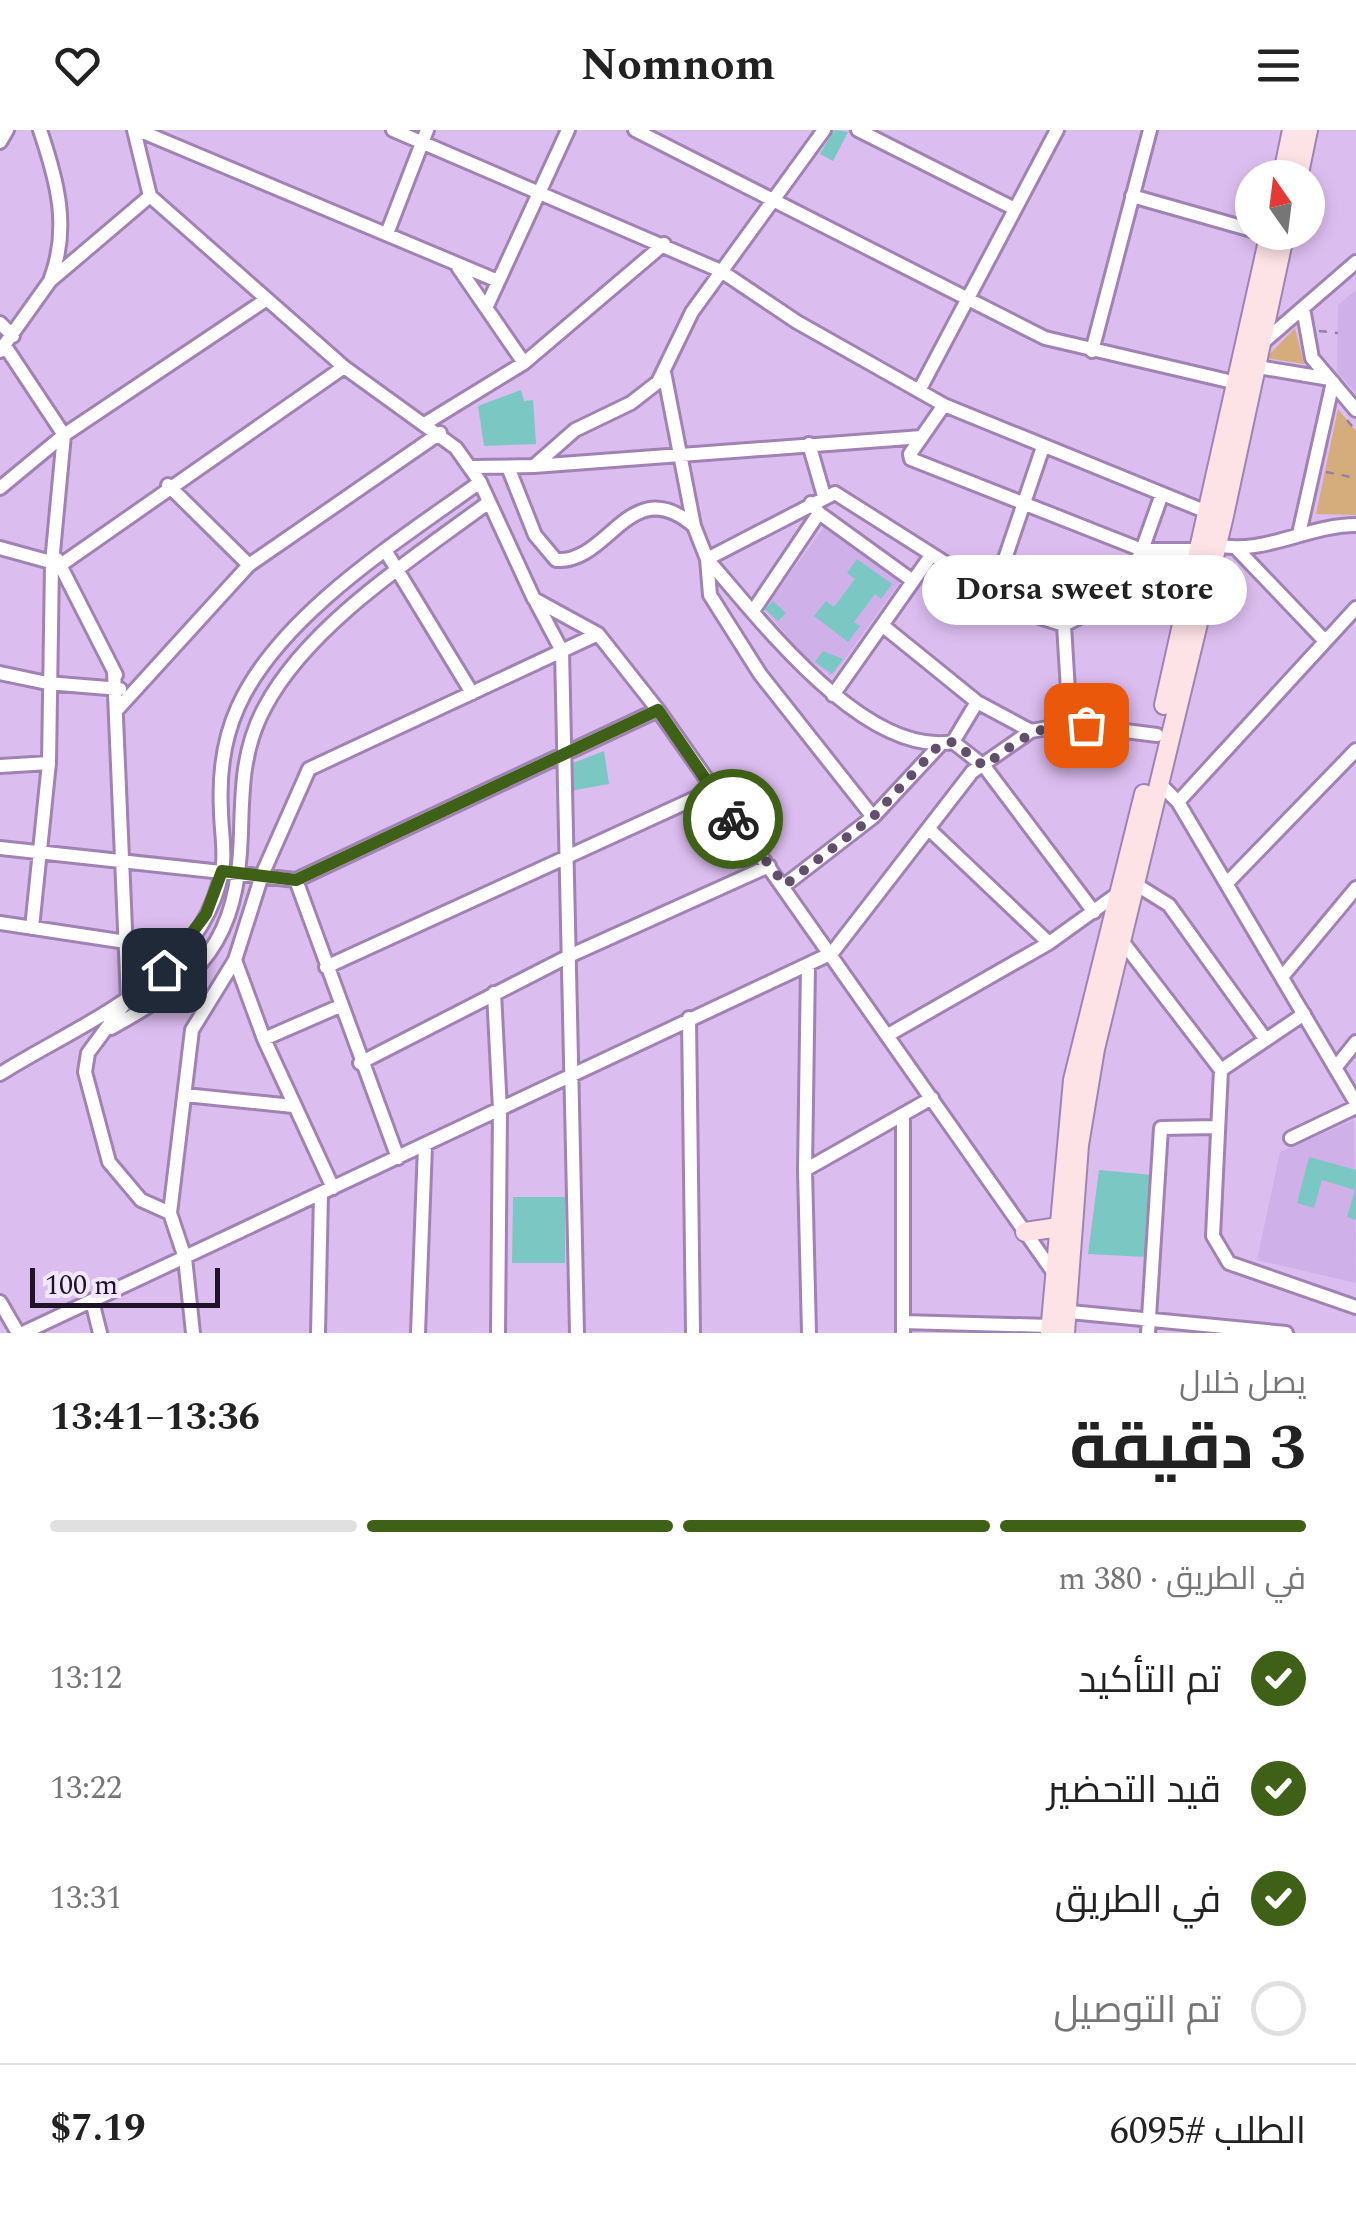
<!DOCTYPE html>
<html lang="ar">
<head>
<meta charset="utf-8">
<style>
	:root { --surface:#fff; --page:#f2f2f2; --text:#222; --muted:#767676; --line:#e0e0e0; --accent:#3f6117 }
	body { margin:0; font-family:Spectral,Cairo,serif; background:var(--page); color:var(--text); direction:rtl; height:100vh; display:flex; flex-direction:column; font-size:38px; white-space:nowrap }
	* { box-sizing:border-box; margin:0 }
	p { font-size:32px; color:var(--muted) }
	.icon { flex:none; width:55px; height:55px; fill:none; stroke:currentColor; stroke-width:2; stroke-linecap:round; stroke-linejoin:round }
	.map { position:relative; height:1203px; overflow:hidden; direction:ltr }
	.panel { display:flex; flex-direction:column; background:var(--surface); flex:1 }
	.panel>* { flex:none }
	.needle { width:65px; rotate:346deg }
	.fabs { position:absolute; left:1235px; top:30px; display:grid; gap:20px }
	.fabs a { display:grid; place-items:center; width:90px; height:90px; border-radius:50%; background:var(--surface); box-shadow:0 5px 15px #0003; font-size:50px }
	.scale { position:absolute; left:30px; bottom:25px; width:190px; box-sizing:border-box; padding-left:10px; border:5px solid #1f1427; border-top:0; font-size:28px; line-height:35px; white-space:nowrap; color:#1f1427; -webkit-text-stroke:8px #f3e6fb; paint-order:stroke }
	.pin { position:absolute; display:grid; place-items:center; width:85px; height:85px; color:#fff; margin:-42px; border-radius:20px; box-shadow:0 5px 15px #0006 }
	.courier { position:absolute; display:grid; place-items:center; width:100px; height:100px; margin:-50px; border:8px solid #3f6117; border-radius:50%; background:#fff; color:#222; box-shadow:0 2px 12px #0007 }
	.bubble { position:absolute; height:70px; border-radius:35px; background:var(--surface); box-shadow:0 5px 15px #0003; font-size:32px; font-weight:700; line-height:70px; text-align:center; direction:rtl }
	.head em { font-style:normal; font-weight:700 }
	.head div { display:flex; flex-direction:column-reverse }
	.head { display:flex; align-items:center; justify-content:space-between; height:170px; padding:0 50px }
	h1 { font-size:65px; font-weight:700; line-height:75px }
	.bar { display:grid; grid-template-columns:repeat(4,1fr); gap:15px 10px; align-content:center; height:120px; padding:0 50px }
	.bar i { height:12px; border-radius:8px; background:var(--line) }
	.bar .selected { background:var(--accent) }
	.bar p { grid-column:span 4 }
	.line { display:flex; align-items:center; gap:25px; padding:0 50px; border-top:2px solid var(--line) }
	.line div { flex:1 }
	ol { padding:0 50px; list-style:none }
	li { display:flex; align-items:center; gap:30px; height:110px }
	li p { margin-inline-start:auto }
	li .icon { padding:10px; border-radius:50%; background:var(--accent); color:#fff; stroke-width:4 }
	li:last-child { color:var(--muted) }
	li i { width:55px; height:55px; border:5px solid var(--line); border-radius:50% }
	header { display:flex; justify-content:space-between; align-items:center; height:130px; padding:0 50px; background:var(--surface); font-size:45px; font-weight:700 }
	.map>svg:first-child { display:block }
</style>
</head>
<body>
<header><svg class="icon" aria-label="menu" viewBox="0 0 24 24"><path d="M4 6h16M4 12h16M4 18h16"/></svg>Nomnom<svg class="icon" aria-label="heart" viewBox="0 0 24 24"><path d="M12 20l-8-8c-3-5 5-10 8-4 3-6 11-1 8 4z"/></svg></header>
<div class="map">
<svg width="1356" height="1203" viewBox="0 0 1356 1203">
	<rect width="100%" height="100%" fill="#dcbdf0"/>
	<!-- built -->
	<path fill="#d0b0e8" d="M1356 160V263L1337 242 1338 175Z
		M824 397 900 452 832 547 805 526 764 479Z
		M1354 990 1356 1153 1257 1130 1280 1022Z"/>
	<!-- green -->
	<path fill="#d5ad7d" d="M1295 198 1304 234 1266 228Z
		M1338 279 1356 301V385L1316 384Z"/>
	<!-- building -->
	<path fill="#7ac7c3" d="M834 0 848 2 833 31 820 24Z
		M521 260 524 271 533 270 536 314 484 316 478 276Z
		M857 429 892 454 881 469 875 464 854 492 860 496 848 512 814 486 826 471 834 477 855 449 847 443Z
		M773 471 786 483 778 491 765 479Z
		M823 521 843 529 832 544 815 532Z
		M1114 560 1115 585 1077 587 1076 561Z
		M604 621 609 654 570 661 568 635Z
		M1309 1027 1356 1040V1090L1347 1087 1355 1060 1322 1050 1314 1078 1297 1073Z
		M1099 1040 1153 1045 1146 1127 1088 1124Z
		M513 1067H565V1133H512Z"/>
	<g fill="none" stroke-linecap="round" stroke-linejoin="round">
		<defs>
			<path id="street" d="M40 0C57 50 70 97 51 148
				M134 0 150 66 344 237 456 318 480 352 534 469 598 504 658 580 1056 1146
				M138 0 498 151
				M393 0 721 141 797 192 944 275 1207 382
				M635 0 1045 208 1237 253
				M858 0 1015 79
				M0 12 7 0
				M1132 66 1252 100
				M388 101 427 0
				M458 137 524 233
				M486 178 568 0
				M1303 178 1312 228 1356 280
				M0 193 13 206
				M1260 215 1356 132
				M5 216 64 305 52 433 49 633 32 798
				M0 221 50 151 150 66
				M1092 221 1150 0
				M1252 236 1330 249
				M664 242 694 396 707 429 835 363 1021 481 1064 495C1106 474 1121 464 1142 420H1201
				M920 259 1057 0
				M944 275 910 324 911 329 1142 420 1162 364
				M426 293 524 233 664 114
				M809 314 824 366
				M534 336 922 307
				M471 337 534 336 575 300 631 273 658 252 692 182 824 0
				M508 337 535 405 556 430C609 434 630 341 694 396
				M168 355 249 435
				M0 358 64 305 264 171
				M811 373 819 383 913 451
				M1299 404 1333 252
				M1216 415C1262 426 1308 395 1356 395
				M0 418 58 434
				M385 420 472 563
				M1238 420 1325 511
				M57 429 116 545
				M707 429C760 489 864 628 953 612L984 636 1094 782
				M707 429 710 465 760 544 873 687
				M52 441 344 237
				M993 464 1043 317
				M536 472 562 521 577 1203
				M753 481 819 383
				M882 495 977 572 1031 601
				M1064 495 1070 594
				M114 541 128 869 88 923 85 942 109 1032 141 1070 170 1083 185 1128 193 1203
				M0 543 47 553 120 559
				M833 565 930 427
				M116 581 249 435 440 303
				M953 612 977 572
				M0 636 49 633
				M1158 652 1178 672 1356 973
				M1178 672 1356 478
				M931 701 1049 813
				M0 718 296 750 658 580
				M296 750 398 1028
				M1227 753 1356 620
				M785 755 873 687 940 615
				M1137 755 1169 775 1266 910
				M0 793 126 812
				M1122 811 1221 940 1213 1106 1229 1133 1356 1177
				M235 830 264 909 333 1058
				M808 835 805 1040 809 1203
				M326 837 711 661
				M1282 847 1356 758
				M494 863 500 980 498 1203
				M689 888 693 1203
				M111 898C202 848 238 812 241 703 242 658 243 617 265 577 308 495 416 426 489 372
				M888 905 1049 813 1120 762
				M264 909 340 876
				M360 933 569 826 769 736
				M1336 937 1356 912
				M1221 940 1304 884
				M0 944C82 892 202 850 222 741 226 722 221 700 221 681 219 645 223 610 238 577 279 485 400 410 480 352
				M185 965 293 976
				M1291 1008 1356 977
				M805 1040 932 968
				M170 1083 192 900 235 830 262 745 309 639 598 504
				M92 1171 100 1203
				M0 1172 18 1203
				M1060 1181 1286 1203
				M903 1192 1050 1196
				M23 1203 832 823 972 642 1031 601 1070 594 1157 605
				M318 1203 321 1064
				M418 1203 425 1016
				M903 1203V986
				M1148 1203 1161 998 1216 997"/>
			<path id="secondary" d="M1282 48 1292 0
				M1298 48 1308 0
				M1164 575 1270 102
				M1025 1102 1059 1097
				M1050 1203 1073 950 1144 664
				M1065 1203 1079 1015 1095 919 1223 390 1285 102"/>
		</defs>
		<!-- street casing -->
		<use href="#street" stroke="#a083b3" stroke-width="18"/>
		<!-- secondary casing -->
		<use href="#secondary" stroke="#a083b3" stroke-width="22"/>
		<!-- path -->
		<path stroke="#967fa6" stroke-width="2.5" stroke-dasharray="8 8" stroke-linecap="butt" d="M1319 201 1338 203
			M1347 290 1356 301
			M1326 342 1356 348"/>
		<!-- street -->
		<use href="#street" stroke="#fff" stroke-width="12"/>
		<!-- secondary -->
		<use href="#secondary" stroke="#fde2e6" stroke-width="18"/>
	</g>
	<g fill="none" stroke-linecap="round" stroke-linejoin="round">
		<!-- done -->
		<path stroke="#614f6d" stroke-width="10" stroke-dasharray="0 18" d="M733 689 785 755 873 687 940 614 953 612 984 636C1019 610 1041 591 1086 595"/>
		<!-- route -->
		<path stroke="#3f6117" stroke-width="12" d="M164 840 206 784 222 741 296 750 658 580 733 689"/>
	</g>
</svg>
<div class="fabs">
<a><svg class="needle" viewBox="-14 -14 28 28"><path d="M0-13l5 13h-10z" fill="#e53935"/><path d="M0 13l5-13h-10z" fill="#767676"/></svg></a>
</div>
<div class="scale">100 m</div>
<div class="pin" style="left:1086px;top:595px;background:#ea580c"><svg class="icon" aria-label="bag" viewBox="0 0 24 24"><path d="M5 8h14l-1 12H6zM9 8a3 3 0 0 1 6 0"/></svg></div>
<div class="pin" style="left:164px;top:840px;background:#1f2937"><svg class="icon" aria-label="home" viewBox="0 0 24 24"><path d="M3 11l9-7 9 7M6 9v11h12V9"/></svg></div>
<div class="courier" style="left:733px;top:689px"><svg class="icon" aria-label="bike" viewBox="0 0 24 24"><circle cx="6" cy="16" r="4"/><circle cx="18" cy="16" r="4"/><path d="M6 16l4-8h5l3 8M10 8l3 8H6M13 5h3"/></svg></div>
<div class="bubble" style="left:922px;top:425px;width:325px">Dorsa sweet store</div>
</div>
<section class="panel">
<div class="head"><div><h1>3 دقيقة</h1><p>يصل خلال</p></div><em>13:36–13:41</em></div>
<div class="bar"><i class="selected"></i><i class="selected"></i><i class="selected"></i><i></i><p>في الطريق · 380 m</p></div>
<ol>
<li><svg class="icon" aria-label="check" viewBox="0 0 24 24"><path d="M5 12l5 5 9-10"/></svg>تم التأكيد<p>13:12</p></li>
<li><svg class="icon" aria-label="check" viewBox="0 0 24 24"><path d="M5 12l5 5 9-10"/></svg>قيد التحضير<p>13:22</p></li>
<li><svg class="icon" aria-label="check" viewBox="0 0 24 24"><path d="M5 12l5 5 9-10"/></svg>في الطريق<p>13:31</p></li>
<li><i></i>تم التوصيل</li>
</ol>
<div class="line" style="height:130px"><div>الطلب #6095</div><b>$7.19</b></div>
</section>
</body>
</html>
